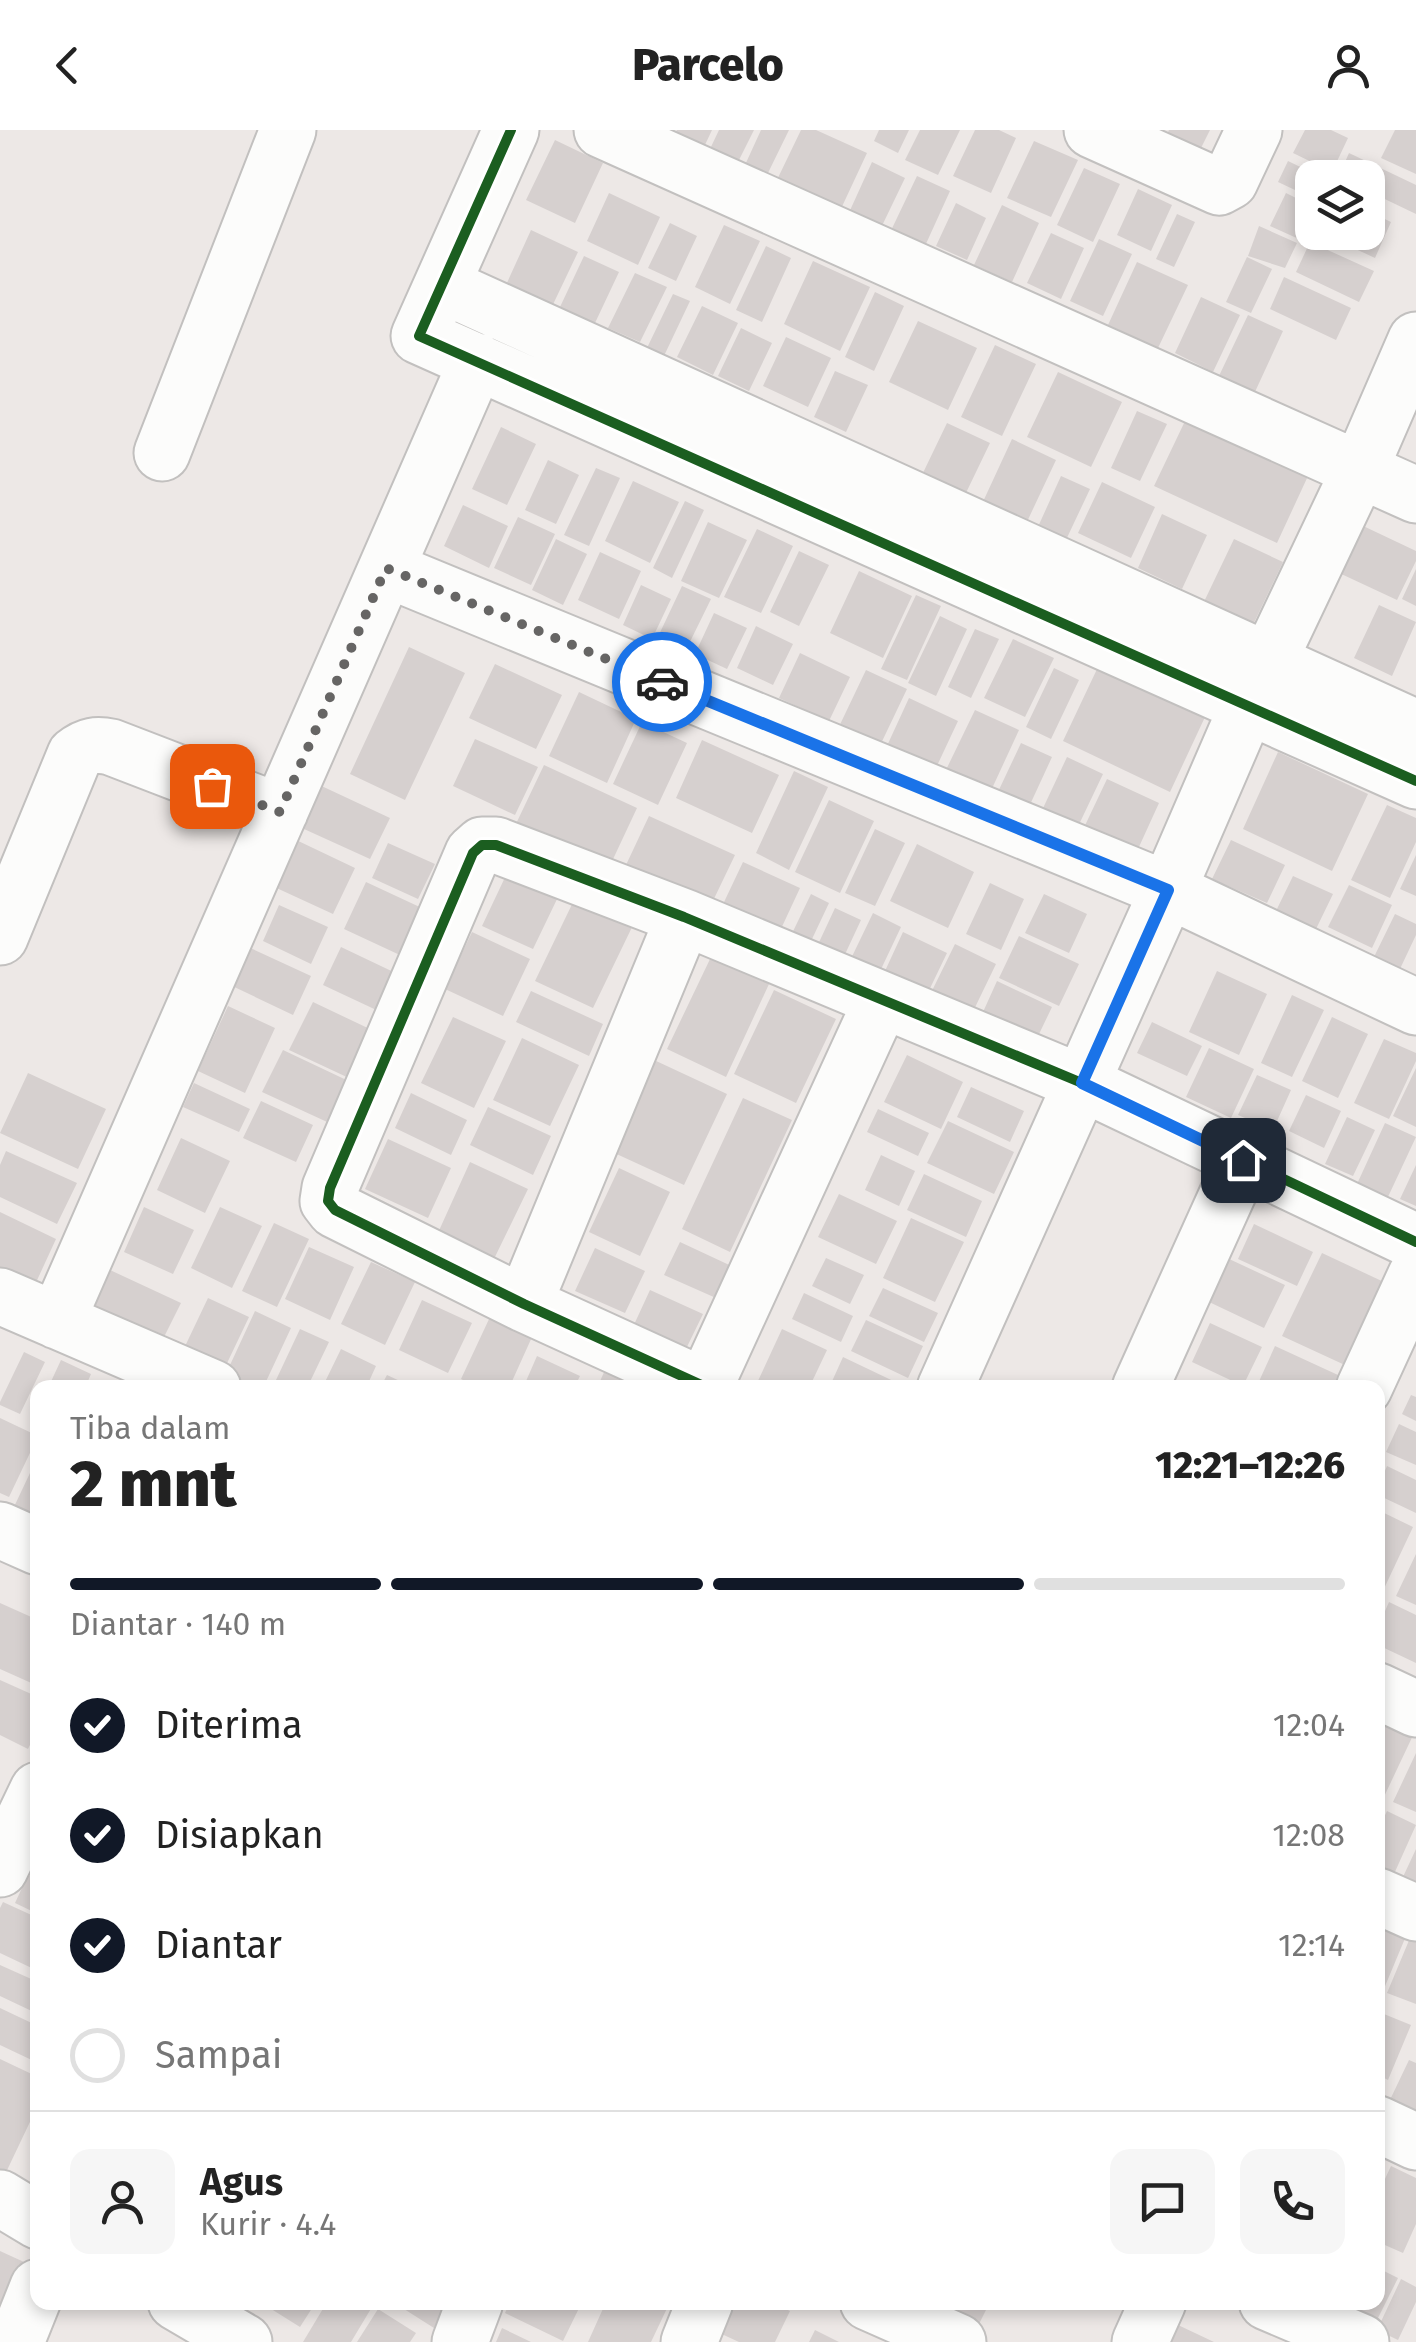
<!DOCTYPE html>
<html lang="id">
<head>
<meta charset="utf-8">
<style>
	:root { --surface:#fff; --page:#f6f6f6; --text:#222; --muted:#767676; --line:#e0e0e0; --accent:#111827 }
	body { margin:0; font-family:"Fira Sans",sans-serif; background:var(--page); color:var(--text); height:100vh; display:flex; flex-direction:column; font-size:38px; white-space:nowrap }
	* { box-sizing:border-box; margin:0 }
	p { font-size:32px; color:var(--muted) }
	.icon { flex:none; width:55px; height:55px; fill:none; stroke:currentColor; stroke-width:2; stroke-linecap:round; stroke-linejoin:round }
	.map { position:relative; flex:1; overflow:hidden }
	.drawer { position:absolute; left:30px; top:1250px; width:1355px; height:930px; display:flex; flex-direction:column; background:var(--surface); border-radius:20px; box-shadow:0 5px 15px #0003 }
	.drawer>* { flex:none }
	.controls { position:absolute; left:1295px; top:30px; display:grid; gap:20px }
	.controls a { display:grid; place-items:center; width:90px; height:90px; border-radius:20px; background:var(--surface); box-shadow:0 5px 15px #0003; font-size:50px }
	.pin { position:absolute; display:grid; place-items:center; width:85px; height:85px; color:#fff; margin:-42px; border-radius:20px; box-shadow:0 5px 15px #0006 }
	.courier { position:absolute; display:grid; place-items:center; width:100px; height:100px; margin:-50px; border:8px solid #1a73e8; border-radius:50%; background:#fff; color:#222; box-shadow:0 2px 12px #0007 }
	.overview em { font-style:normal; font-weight:800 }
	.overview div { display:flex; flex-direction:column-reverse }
	.overview { display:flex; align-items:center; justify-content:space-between; height:170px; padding:0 40px }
	h1 { font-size:65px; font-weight:800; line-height:75px }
	.bar { display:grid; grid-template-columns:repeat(4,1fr); gap:15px 10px; align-content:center; height:120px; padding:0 40px }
	.bar i { height:12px; border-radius:8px; background:var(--line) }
	.bar .selected { background:var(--accent) }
	.bar p { grid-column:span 4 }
	.line { display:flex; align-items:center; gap:25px; padding:0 40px; border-top:2px solid var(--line) }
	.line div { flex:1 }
	.round { display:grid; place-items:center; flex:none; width:105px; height:105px; border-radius:20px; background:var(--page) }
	ol { padding:0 40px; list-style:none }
	li { display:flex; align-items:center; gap:30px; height:110px }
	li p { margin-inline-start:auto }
	li .icon { padding:10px; border-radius:50%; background:var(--accent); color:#fff; stroke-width:4 }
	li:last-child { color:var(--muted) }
	li i { width:55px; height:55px; border:5px solid var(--line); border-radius:50% }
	header { display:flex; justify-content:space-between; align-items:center; height:130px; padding:0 40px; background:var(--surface); font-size:45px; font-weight:800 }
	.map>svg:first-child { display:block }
</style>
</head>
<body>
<header><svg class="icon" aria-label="back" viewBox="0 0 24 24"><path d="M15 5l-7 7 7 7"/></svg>Parcelo<svg class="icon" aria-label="person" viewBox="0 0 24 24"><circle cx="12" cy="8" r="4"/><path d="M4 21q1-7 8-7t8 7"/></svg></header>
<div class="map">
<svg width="1416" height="2212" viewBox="0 0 1416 2212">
	<rect width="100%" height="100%" fill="#ede8e6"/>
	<!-- building -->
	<path fill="#d6d0cf" d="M677 0H712L704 17 675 3Z
		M719 0H754L738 32 710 19Z
		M761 0H789L767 45 745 35Z
		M801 0H816L867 23 839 83 775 54Z
		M879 0H909L898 23 874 11Z
		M920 0H960L938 45 905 30Z
		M975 0H999L1016 8 991 63 953 46Z
		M1169 0H1210L1200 20 1167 4Z
		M1305 0H1331L1348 8 1332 42 1293 23Z
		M1395 0H1416V44L1381 28Z
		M555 10 603 33 575 93 526 70Z
		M1034 11 1078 30 1051 87 1007 68Z
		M1349 23 1416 55V84L1368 61V48H1338Z
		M1288 31 1323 48H1312V68L1278 52Z
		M872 32 905 48 879 102 847 87Z
		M1084 38 1120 54 1093 112 1057 95Z
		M917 46 950 61 920 127 886 111Z
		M1138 59 1172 75 1151 121 1117 105Z
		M609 63 660 87 638 135 587 111Z
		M1286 63 1312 76V86L1301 110 1270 96Z
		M956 73 986 88 967 130 936 116Z
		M1002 75 1039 93 1012 152 974 135Z
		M1368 81 1391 92 1375 128 1319 102H1368Z
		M1177 84 1195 92 1174 137 1156 129Z
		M670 93 697 106 676 151 648 138Z
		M724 95 760 111 730 174 695 157Z
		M1259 96 1297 113 1285 138 1248 126Z
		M531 100 578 122 547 187 501 166Z
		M1051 103 1084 118 1061 169 1027 153Z
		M1099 109 1132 124 1103 186 1070 171Z
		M1310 112 1374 141 1359 172 1296 142Z
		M766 116 791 128 762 192 736 180Z
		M584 126 619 142 595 193 560 177Z
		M1247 127 1272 139 1251 183 1226 172Z
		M813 131 870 157 840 221 784 194Z
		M1137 132 1188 155 1158 218 1108 195Z
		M635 143 667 157 640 212 608 198Z
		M1284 147 1351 178 1336 210 1270 179Z
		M875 162 904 176 874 241 845 227Z
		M673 164 690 171 663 228 646 220Z
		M1201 167 1240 185 1213 242 1175 223Z
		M702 176 738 193 713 245 677 227Z
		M1248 185 1283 201 1254 264 1218 248Z
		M918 191 977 218 948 280 889 252Z
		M741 198 772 213 749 261 718 246Z
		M786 207 831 228 808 277 763 256Z
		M995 215 1036 234 1002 306 961 287Z
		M835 241 868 255 846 302 814 287Z
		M1058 242 1122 272 1091 337 1027 307Z
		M1137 281 1167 294 1140 351 1111 338Z
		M1186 289 1308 346 1277 413 1154 356Z
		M947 293 990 313 964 367 921 347Z
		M501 297 536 314 507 375 472 359Z
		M1012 309 1056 330 1025 396 981 376Z
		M548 330 579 345 556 394 525 380Z
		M596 338 620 348 589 416 564 405Z
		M1061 346 1090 359 1065 412 1037 399Z
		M633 351 679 372 650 433 605 411Z
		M1102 352 1155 377 1131 428 1078 403Z
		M685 371 704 380 672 448 653 438Z
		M463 375 508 396 489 438 444 416Z
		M1162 384 1207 405 1182 459 1138 438Z
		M518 387 555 404 531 455 494 438Z
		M708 392 747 410 719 468 681 451Z
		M1359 394 1416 421V431L1397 470 1337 442Z
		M757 399 793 416 761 483 724 467Z
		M556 409 587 424 563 475 532 460Z
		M1234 409 1283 432 1250 501 1201 478Z
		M799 421 829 435 799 496 770 482Z
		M600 422 641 441 619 489 578 470Z
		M1416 439V476L1402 469Z
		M859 441 912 466 883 528 830 503Z
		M641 455 671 469 652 509 623 495Z
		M682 456 711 469 684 524 656 511Z
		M916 465 941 476 907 550 881 539Z
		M1379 475 1416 492 1392 546 1354 528Z
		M714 483 747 498 727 539 695 524Z
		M940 486 967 499 936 566 908 553Z
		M756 496 793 514 773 555 737 538Z
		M975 499 999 509 971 568 948 557Z
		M1013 509 1054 528 1025 587 984 568Z
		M409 517 465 543 405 670 350 644Z
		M800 523 850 547 829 591 779 568Z
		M495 534 562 565 536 619 469 588Z
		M1098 537 1205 587 1170 662 1063 611Z
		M1054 538 1079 550 1051 609 1026 597Z
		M866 540 907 559 876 624 835 605Z
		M579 562 636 589 607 653 549 626Z
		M909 568 958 591 935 640 886 618Z
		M975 580 1019 600 989 665 944 644Z
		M642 592 687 613 658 675 613 654Z
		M475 609 538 637 515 685 453 656Z
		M702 610 779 645 752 703 676 668Z
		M1021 613 1052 627 1028 679 997 664Z
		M1278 622 1368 664 1332 741 1243 699Z
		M1067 627 1103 644 1073 707 1037 691Z
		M544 635 637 678 607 742 514 698Z
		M794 641 828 657 789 740 756 723Z
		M1107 649 1159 673 1133 730 1080 706Z
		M313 652 390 688 370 729 293 694Z
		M829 670 874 691 840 763 795 742Z
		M1387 675 1416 688V712L1390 768 1351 750Z
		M649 686 735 725 711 775 626 735Z
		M875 699 905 713 875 776 845 763Z
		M292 708 355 738 333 784 270 755Z
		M1231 710 1285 735 1267 773 1212 749Z
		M388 713 435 734 418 769 372 748Z
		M917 714 974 742 948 798 890 771Z
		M1416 725V766L1400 759Z
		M743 732 800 758 773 816 716 789Z
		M508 741 559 765 533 819 482 796Z
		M1293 746 1333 764 1316 799 1276 781Z
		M366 752 424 779 402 826 344 799Z
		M990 753 1024 769 1001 820 966 804Z
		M1349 755 1392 775 1372 818 1328 797Z
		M811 764 829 773 804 826 785 818Z
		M1044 764 1087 784 1069 823 1025 803Z
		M576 766 634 793 593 878 535 851Z
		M279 775 328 797 311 834 263 811Z
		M835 778 861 790 840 835 814 823Z
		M873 783 901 797 874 854 845 841Z
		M1395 784 1416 794V805L1399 841 1373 829Z
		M472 802 530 829 503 886 445 859Z
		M903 802 947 823 922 875 879 854Z
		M1019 806 1079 834 1059 876 999 848Z
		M955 814 996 834 967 894 925 875Z
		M246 816 311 846 293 885 228 854Z
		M341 817 404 847 387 885 323 855Z
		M711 827 769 854 726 947 667 919Z
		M1217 841 1267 864 1239 925 1189 902Z
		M997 851 1052 877 1028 927 974 902Z
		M774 860 836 889 796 973 734 944Z
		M531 861 603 894 589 926 516 892Z
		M1292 865 1324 880 1292 947 1261 933Z
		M313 872 374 901 351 949 289 920Z
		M228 876 275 898 245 963 198 941Z
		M453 887 506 911 474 978 421 953Z
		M1332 887 1368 904 1338 968 1302 951Z
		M1152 892 1202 916 1187 946 1137 923Z
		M522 908 579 935 550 996 493 970Z
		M1384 909 1416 923V931L1389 989 1354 973Z
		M1209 918 1254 939 1231 988 1186 967Z
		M283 920 357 955 338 997 262 962Z
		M907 925 963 952 941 999 884 972Z
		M654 930 727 964 684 1055 610 1021Z
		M1416 938V997L1393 986Z
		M28 943 106 979 78 1039 0 1003Z
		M1257 945 1291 960 1273 1000 1238 985Z
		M194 953 250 979 239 1002 183 977Z
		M971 957 1024 981 1010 1012 957 987Z
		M411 963 467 990 451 1025 395 998Z
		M1306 965 1341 981 1324 1018 1289 1001Z
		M743 968 792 990 730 1122 682 1099Z
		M261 971 313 995 296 1032 243 1008Z
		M488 977 551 1006 533 1045 470 1015Z
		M878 979 929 1003 918 1026 867 1002Z
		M1347 987 1375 1000 1353 1046 1325 1034Z
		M948 991 1014 1022 994 1064 927 1033Z
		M1385 993 1416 1007 1387 1069 1357 1054Z
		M181 1008 230 1031 205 1083 157 1060Z
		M388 1009 451 1038 428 1088 365 1059Z
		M6 1021 77 1053 57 1094 0 1067V1035Z
		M881 1025 915 1041 899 1076 865 1060Z
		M470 1032 528 1059 493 1131 437 1105Z
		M1416 1035V1076L1400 1069Z
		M619 1038 670 1062 640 1126 589 1102Z
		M924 1044 982 1071 966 1107 907 1080Z
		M839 1064 897 1091 876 1134 818 1107Z
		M144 1077 194 1100 173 1144 124 1122Z
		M220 1077 262 1096 232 1158 191 1138Z
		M0 1082 56 1109 33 1159 0 1143Z
		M911 1088 964 1112 935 1172 883 1148Z
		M274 1093 309 1109 277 1177 242 1161Z
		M1254 1094 1313 1122 1297 1156 1238 1129Z
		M680 1112 740 1140 725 1172 664 1145Z
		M309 1117 354 1137 330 1190 285 1169Z
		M595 1118 645 1141 625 1183 575 1161Z
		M1322 1123 1386 1153 1347 1236 1282 1206Z
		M826 1128 864 1145 850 1174 812 1156Z
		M1227 1128 1285 1155 1264 1198 1207 1171Z
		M371 1132 415 1152 385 1215 341 1194Z
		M110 1140 181 1173 162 1211 92 1178Z
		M883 1158 938 1183 924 1212 869 1186Z
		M650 1160 703 1184 684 1223 632 1199Z
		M804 1163 853 1186 841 1212 792 1189Z
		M208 1168 249 1187 219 1250 178 1231Z
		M422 1170 472 1193 448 1243 399 1220Z
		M255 1181 291 1198 263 1258H247L224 1248Z
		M490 1187 532 1207 509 1258H479L461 1249Z
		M866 1190 923 1216 908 1248 851 1221Z
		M1210 1193 1262 1217 1243 1256 1192 1232Z
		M300 1199 329 1212 307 1258H291L276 1250Z
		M782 1199 827 1220 809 1258H766L757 1253Z
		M1275 1216 1338 1245 1332 1258H1256Z
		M341 1219 376 1236 366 1258H322Z
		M24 1222 45 1232 20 1284 0 1275V1272Z
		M537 1226 580 1246 574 1258H523Z
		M843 1227 908 1258H829Z
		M61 1230 91 1244 85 1258H48Z
		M605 1240 643 1258H597Z
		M387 1245 415 1258H380Z
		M1411 1265 1416 1267V1291L1402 1284Z
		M0 1288 38 1306 9 1367 0 1363Z
		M1399 1294 1416 1302V1335L1386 1322Z
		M38 1326V1390L13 1379Z
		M1387 1336 1416 1350V1383L1378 1365V1357Z
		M1378 1380 1413 1397 1381 1465 1378 1464Z
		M1416 1424V1475L1396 1466Z
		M1389 1472 1416 1485V1533L1378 1515V1497Z
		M0 1473 38 1490V1556L0 1539Z
		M0 1550 38 1567V1598L28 1619 0 1605Z
		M1387 1586 1416 1599 1382 1671 1378 1669V1606Z
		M1416 1623V1682L1393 1672Z
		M1387 1681 1416 1695 1394 1744 1378 1736V1700Z
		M1416 1719V1756L1402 1749Z
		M28 1745 38 1749V1784L15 1773Z
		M3 1772 38 1788V1841L0 1823V1778Z
		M1378 1793 1406 1806 1383 1861 1378 1858Z
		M1410 1808 1416 1811V1874L1387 1863Z
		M0 1835 38 1852V1884L0 1866Z
		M0 1878 38 1896V1933L0 1915Z
		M1379 1882 1411 1895 1388 1950 1378 1945Z
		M0 1929 38 1947V1975L0 2055Z
		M1409 1930 1416 1933V1987L1388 1974Z
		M1391 2036 1416 2048V2094L1403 2123 1378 2112V2064Z
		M0 2121 24 2132 4 2174 0 2172Z
		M1378 2138 1398 2148 1377 2190 1349 2176 1345 2183 1324 2172H1378Z
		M1401 2149 1416 2157V2172L1398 2210 1377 2200Z
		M260 2172H316L300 2197Z
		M327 2172H375L351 2212H303Z
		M393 2172H450L434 2198Z
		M510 2172H582L563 2211 505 2183Z
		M606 2172H670L651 2212H588Z
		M726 2172H771L790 2181 775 2212H739L713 2200Z
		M915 2172H990L976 2200Z
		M378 2179 416 2203 410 2212H357Z
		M1178 2195 1214 2212H1170Z
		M502 2198 531 2212H496Z
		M815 2200 839 2212H809Z"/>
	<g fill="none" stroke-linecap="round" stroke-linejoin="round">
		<defs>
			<path id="minor" d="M511 0 419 206 1416 651
				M602 0 1416 365
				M1092 0 1219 57 1230 51 1254 0
				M442 155 1416 598
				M162 323 288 0
				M386 439 1168 760 1416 877
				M0 807 75 625C87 615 97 614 111 617L280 682
				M0 1166 213 1258
				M524 1174 684 787
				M57 1191 477 231
				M705 1256 882 870
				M708 1258 524 1174 335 1080 328 1071 330 1058 473 723 482 715H496L684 787 1082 953 1416 1112
				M945 1258 1168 760 1248 575 1360 339 1416 210
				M1140 1258 1243 1030
				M1364 1258 1416 1145
				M0 1400 38 1417
				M1378 1561 1416 1579
				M0 1739 38 1660
				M1378 1766 1416 1783
				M1378 1994 1416 2012
				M0 2068 38 2091
				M176 2172 244 2212
				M868 2172 958 2212
				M1267 2172 1361 2212
				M16 2212 38 2157
				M460 2212 475 2172
				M689 2212 705 2172
				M1140 2212 1158 2172"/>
		</defs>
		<!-- minor casing -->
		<use href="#minor" stroke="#c2c0bf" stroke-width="59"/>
		<!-- minor -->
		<use href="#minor" stroke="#fcfcfb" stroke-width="55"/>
		<defs>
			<path id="cycleway" d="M511 0 419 206 1416 651
				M708 1258 524 1174 335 1080 328 1071 330 1058 473 723 482 715H496L684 787 1082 953 1416 1112"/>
		</defs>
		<!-- cycleway casing -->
		<use href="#cycleway" stroke="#fff" stroke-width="16"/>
		<!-- cycleway -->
		<use href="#cycleway" stroke="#1b5e20" stroke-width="10"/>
	</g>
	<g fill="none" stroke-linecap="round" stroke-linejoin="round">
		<!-- done -->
		<path stroke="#666564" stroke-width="10" stroke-dasharray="0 18" d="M212 656 280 682 386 438 662 552"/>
		<!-- route -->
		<path stroke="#1a73e8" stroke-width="12" d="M662 552 1168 760 1082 953 1243 1030"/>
	</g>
</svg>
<div class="controls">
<a><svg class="icon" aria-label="layers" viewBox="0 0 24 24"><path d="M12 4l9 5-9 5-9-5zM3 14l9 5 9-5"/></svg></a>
</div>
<div class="pin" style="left:212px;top:656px;background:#ea580c"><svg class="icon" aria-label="bag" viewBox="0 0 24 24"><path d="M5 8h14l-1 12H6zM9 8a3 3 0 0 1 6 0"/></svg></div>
<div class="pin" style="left:1243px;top:1030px;background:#1f2937"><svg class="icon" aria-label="home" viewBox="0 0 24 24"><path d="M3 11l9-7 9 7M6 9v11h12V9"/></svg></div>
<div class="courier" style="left:662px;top:552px"><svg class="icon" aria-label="car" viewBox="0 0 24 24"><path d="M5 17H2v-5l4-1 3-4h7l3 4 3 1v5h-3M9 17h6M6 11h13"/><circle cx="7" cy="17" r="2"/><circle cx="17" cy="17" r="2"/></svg></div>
<section class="drawer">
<div class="overview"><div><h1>2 mnt</h1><p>Tiba dalam</p></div><em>12:21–12:26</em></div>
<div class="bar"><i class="selected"></i><i class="selected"></i><i class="selected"></i><i></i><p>Diantar · 140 m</p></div>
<ol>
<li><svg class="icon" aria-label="check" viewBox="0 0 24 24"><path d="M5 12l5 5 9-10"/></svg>Diterima<p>12:04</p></li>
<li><svg class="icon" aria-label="check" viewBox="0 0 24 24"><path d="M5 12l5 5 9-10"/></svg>Disiapkan<p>12:08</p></li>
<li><svg class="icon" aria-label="check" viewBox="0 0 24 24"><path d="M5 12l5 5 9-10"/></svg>Diantar<p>12:14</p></li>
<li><i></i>Sampai</li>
</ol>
<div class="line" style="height:180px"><a class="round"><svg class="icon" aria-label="person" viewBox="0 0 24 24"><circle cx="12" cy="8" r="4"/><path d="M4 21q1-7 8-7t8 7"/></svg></a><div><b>Agus</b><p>Kurir · 4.4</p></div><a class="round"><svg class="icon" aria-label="chat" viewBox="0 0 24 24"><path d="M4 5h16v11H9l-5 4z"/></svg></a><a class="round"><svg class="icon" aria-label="phone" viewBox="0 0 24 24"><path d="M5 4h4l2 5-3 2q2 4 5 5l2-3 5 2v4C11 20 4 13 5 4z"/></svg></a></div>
</section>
</div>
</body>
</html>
